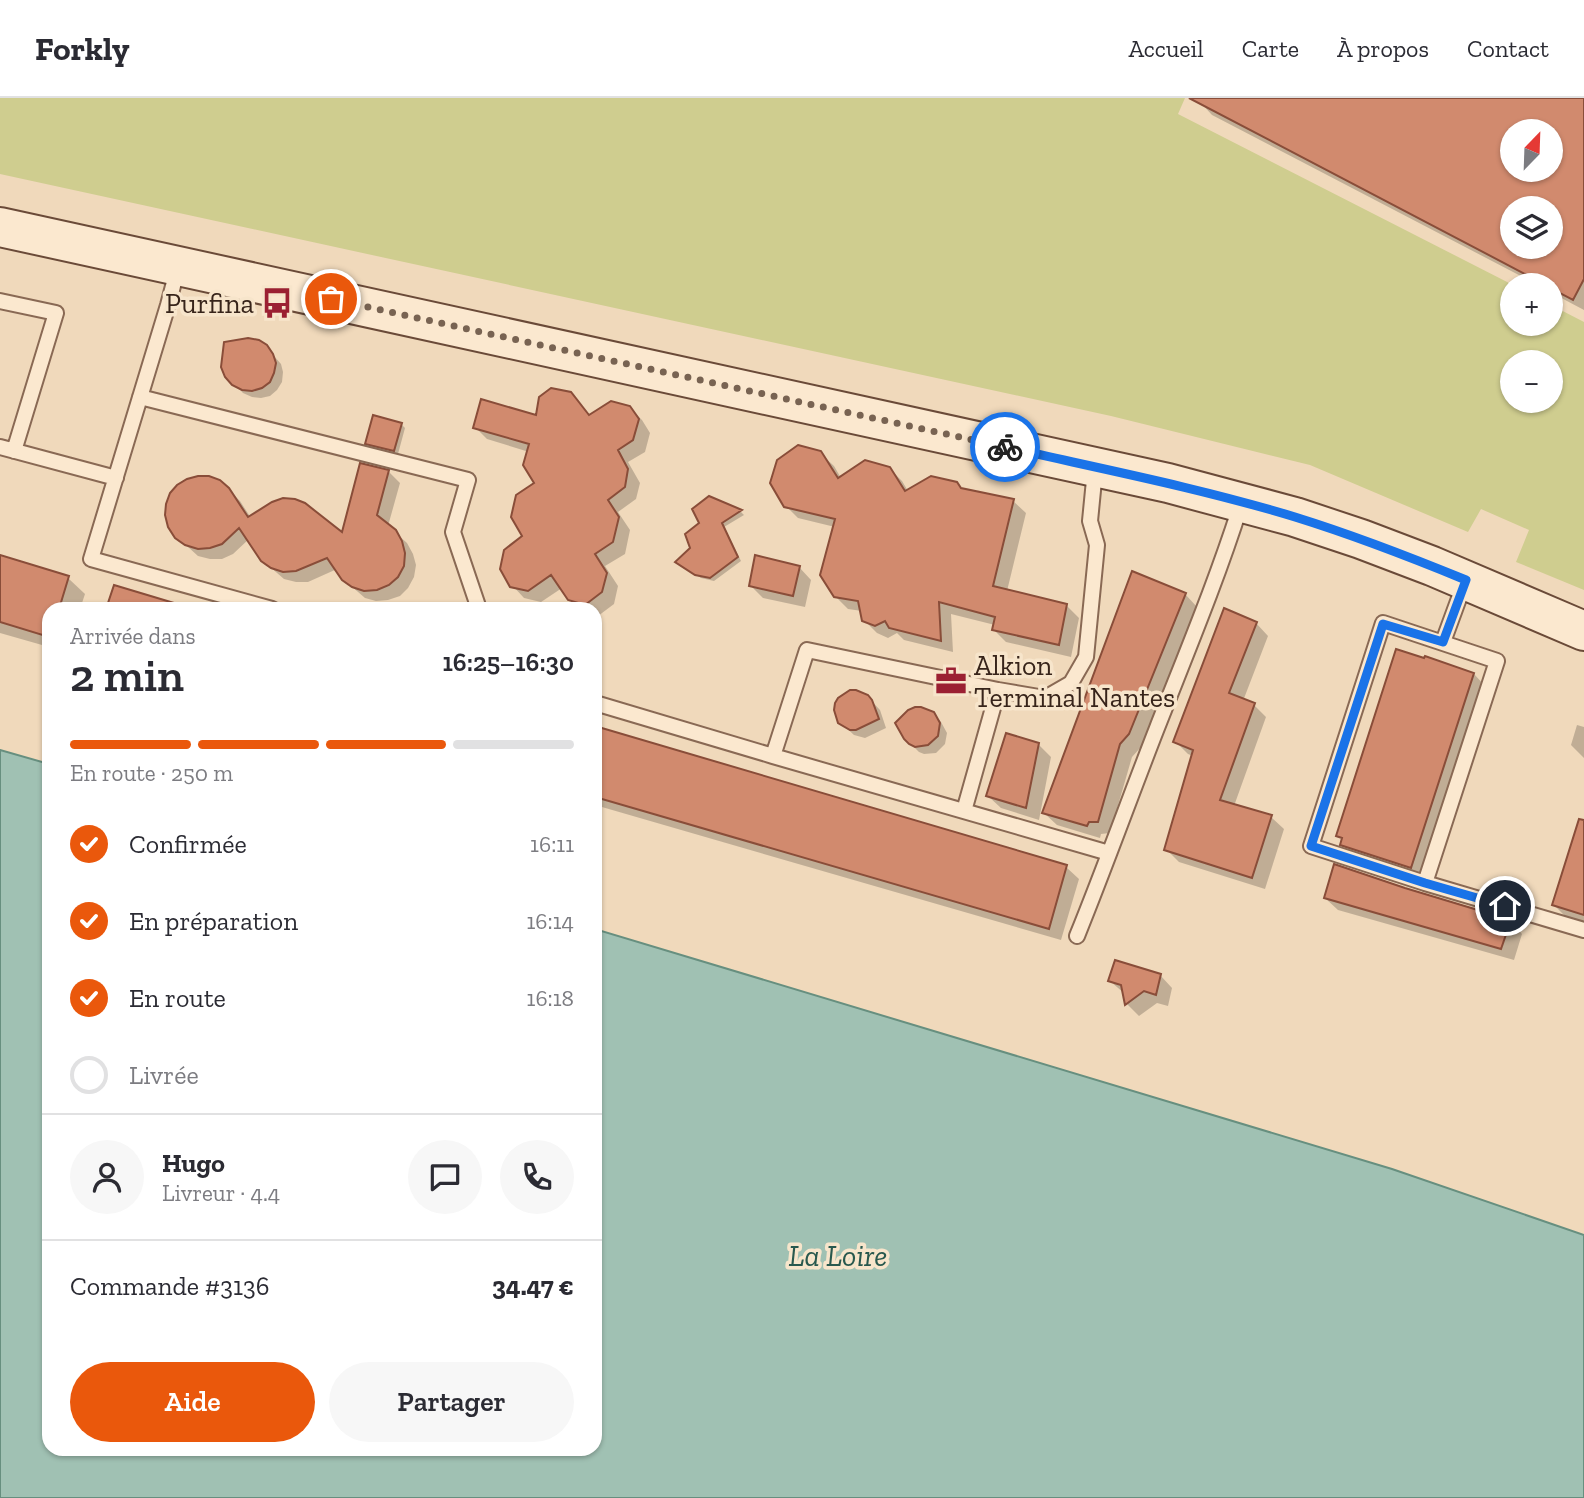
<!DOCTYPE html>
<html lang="fr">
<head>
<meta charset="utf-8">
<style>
	:root { --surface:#fff; --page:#f7f7f7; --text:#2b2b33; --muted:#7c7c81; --line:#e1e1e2; --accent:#ea580c }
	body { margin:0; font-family:"Zilla Slab",serif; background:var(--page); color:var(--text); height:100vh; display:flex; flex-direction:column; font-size:26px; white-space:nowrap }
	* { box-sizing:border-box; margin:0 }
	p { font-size:23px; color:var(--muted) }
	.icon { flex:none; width:38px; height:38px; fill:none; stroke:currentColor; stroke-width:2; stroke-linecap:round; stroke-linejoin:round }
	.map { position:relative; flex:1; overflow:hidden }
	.drawer { position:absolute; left:42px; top:504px; width:560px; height:854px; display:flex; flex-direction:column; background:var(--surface); border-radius:21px; box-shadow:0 2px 5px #0004 }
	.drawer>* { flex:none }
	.needle { width:46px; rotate:23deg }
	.tools { position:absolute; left:1500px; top:21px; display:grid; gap:14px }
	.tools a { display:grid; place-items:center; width:63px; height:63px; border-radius:50%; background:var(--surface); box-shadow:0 2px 5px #0004; font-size:35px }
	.pin { position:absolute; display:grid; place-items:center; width:60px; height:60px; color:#fff; margin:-30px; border:4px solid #fff; border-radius:50%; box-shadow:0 2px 7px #0007 }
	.courier { position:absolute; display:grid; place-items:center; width:70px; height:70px; margin:-35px; border:5px solid #1a73e8; border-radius:50%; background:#fff; color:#222; box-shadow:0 2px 9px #0007 }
	.headline em { font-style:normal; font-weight:600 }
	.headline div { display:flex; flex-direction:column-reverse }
	.headline { display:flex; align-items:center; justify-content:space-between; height:119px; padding:0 28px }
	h1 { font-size:46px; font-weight:600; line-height:52px }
	.bar { display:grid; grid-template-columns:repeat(4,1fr); gap:10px 7px; align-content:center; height:84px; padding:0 28px }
	.bar i { height:9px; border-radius:5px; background:var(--line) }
	.bar .current { background:var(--accent) }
	.bar p { grid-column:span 4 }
	.line { display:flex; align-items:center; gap:18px; padding:0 28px; border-top:2px solid var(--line) }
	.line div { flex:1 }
	.round { display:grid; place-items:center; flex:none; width:74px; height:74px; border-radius:37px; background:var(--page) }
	ol { padding:0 28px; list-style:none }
	li { display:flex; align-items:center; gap:21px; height:77px }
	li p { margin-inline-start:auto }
	li .icon { padding:7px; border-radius:50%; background:var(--accent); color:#fff; stroke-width:4 }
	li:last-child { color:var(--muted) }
	li i { width:38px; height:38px; border:4px solid var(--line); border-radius:50% }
	.button { display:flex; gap:14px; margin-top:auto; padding:14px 28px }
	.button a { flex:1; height:80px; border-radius:42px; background:var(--accent); color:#fff; font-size:28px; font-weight:600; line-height:80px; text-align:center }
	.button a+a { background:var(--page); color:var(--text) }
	header { display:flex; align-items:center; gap:42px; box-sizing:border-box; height:98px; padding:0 35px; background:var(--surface); border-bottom:2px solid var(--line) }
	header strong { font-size:33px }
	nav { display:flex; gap:38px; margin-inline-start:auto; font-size:24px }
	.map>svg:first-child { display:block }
</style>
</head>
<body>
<header>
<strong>Forkly</strong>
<nav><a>Accueil</a><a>Carte</a><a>À propos</a><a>Contact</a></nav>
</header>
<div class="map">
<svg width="1584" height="1400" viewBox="0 0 1584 1400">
	<rect width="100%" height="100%" fill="#f0d9bb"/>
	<!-- green -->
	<path fill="#cfcd8f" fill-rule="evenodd" d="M0 0H1185L1178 16 1513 187 1512 226H1550L1551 207 1584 224V492L1516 464 1529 432 1481 411 1468 434 1310 367 1111 318 0 76ZM1512 264H1550V303H1512Z"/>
	<!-- water -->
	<path fill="#a0c1b3" stroke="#678f7f" stroke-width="2" d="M0 652 49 666V1351H595V831L1392 1071 1584 1137V1400H0Z"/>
	<!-- shadow -->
	<path fill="#0003" fill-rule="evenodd" d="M1202 0H1584V212L1550 194V187H1538L1212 17 1200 4ZM1512 33H1550V72H1512ZM1512 110H1550V149H1512Z
		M266 249 281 266 283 274 282 284 277 292 270 298 261 300 252 299 243 295 227 278Z
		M570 296 591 318 629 309 642 322 650 335 645 354 628 364 640 385 636 401 618 414 630 432 625 456 605 468 618 488 614 506 598 518 595 517V511H579L569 501 562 490 541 504 524 500 512 487 536 385 529 354 487 341 475 329 537 319Z
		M401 326 405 330 398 356 371 349 367 345Z
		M820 355 834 368 841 380 889 370 902 383 908 393 963 392 1013 403 1026 415 1007 493 1066 507 1079 520 1071 559 1006 544 994 532 995 527 951 516 953 554 904 542 897 535 888 540 877 535 864 522 862 513 848 511 835 498V429L798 420 785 407Z
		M389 374 400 385 388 428 407 445 413 456 416 467 414 479 408 490 400 498 388 502 376 503 365 500 343 481 337 471 308 484H296L284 481 262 462 249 441 233 456 222 461H210L198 458 177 439 228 391 240 403 251 420 343 437Z
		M709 400 741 414 744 417 724 429 741 463 714 483 701 480 681 467 692 451Z
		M0 459 68 480 85 496 80 511H49V549L0 535Z
		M799 469 811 482 805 509 763 500 751 488Z
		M115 489 189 511H108Z
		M1185 496 1197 509 1141 649 1132 659 1110 735 1101 736 1100 740 1057 727 1044 715Z
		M1256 525 1268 538 1243 603 1254 607 1266 619 1234 708 1271 719 1284 731 1265 791 1179 764 1166 751 1193 658 1188 656 1175 643Z
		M1474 576 1486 589 1424 782 1354 759 1342 747 1343 742 1338 737Z
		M867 598 880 612 886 630 865 640 854 637 840 624Z
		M933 615 941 624 947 635 945 646 936 655 924 656 919 654 905 640Z
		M1577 627 1584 629V660L1571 647Z
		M595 630 1066 769 1079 781 1061 842 595 707Z
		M1038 646 1051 659 1039 722 1001 710 988 698Z
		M1584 746V825L1566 819 1554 807Z
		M1405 791 1510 823 1522 836 1514 862 1338 812 1325 800Z
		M1160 877 1172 890 1168 908 1157 905 1139 918 1127 906 1125 896 1110 883Z"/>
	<!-- building -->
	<path fill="#d18a6e" stroke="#894d39" stroke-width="2" fill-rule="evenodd" d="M1189 0H1584V181L1573 202 1550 190V187H1546ZM1512 33H1550V72H1512ZM1512 110H1550V149H1512Z
		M248 240 259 242 267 247 273 256 276 265 274 275 270 284 262 290 252 293 242 292 232 287 225 279 221 269 224 244Z
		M551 290 571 294 589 317 611 303 630 308 639 321 633 342 618 352 628 371 625 389 608 402 619 419 613 444 595 456 607 475 602 494 585 507 568 502 551 477 528 493 510 489 500 471 504 452 522 438 511 419 516 397 534 385 523 367 529 346 473 330 481 301 536 317 539 299Z
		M373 317 402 325 394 353 365 346Z
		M798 347 821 353 838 380 865 362 890 369 905 393 931 378 957 384 961 390 1014 401 993 488 1067 506 1059 547 992 532 995 519 939 504 941 543 889 530 885 523 875 528 862 523 858 503 834 499 820 477 835 421 784 409 770 385 777 362Z
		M360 365 389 372 377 417 396 432 402 443 405 455 404 468 398 479 389 487 377 492 364 493 352 489 342 482 327 460 296 473 283 474 271 470 261 463 239 430 222 446 210 450 198 451 185 447 175 440 168 429 165 417 166 406 170 395 177 387 187 381 198 378H209L220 382 229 390 248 419 272 404 283 400 295 401 305 405 342 434Z
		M709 398 742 412 722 425 738 459 710 480 695 477 675 464 690 450 685 436 699 425 692 411Z
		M0 457 69 478 59 511H49V539L0 524Z
		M755 457 800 468 793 498 749 488Z
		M1132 473 1186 495 1129 636 1120 646 1098 724H1089L1087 728 1042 715Z
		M114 487 174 505 173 511H106Z
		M1224 510 1257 524 1229 595 1255 605 1220 702 1272 717 1252 780 1164 752 1193 652 1173 644Z
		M1396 551 1424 560 1425 558 1474 575 1411 770 1340 747 1342 740 1336 738Z
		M850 592H856L868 597 872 602 879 621 856 632H850L838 625 834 612 835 605 838 600Z
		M915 609H921L934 614 940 625 938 638 928 647 915 649 909 646 904 641 895 625 908 612Z
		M595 628 1067 767 1049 831 595 699Z
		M1006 635 1039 645 1026 710 986 698Z
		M1579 721 1584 722V817L1552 807Z
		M1334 766 1405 790 1511 822 1501 851 1324 800Z
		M1115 862 1161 876 1156 897 1144 893 1125 907 1121 887 1108 883Z"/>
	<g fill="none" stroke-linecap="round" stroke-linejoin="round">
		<defs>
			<path id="service" d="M178 169 168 207 91 461 272 511
				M0 203 56 215 14 353
				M140 299 468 382 453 434 479 511
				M0 349 116 380
				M1383 525 1497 563 1425 785 1311 748Z
				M1443 544 1465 484
				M595 605 773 658 1109 755
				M773 658 807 552 998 592
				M964 713 998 592 1045 600 1071 585 1086 559 1097 447 1090 423 1095 372
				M1425 785 1584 832
				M1077 838C1105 769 1130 699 1157 630 1186 556 1217 482 1241 406"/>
			<path id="secondary" d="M0 129 1168 385 1295 419 1361 441 1432 468 1584 533"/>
		</defs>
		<!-- service casing -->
		<use href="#service" stroke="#896954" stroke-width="18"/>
		<!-- secondary casing -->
		<use href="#secondary" stroke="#6a4a38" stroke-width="42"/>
		<!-- service -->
		<use href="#service" stroke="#fbe8cf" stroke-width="14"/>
		<!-- secondary -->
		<use href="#secondary" stroke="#fbe8cf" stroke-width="38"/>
	</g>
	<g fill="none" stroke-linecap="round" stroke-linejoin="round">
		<!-- done -->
		<path stroke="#786352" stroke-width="7" stroke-dasharray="0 12.6" d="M331 201 1005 349"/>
		<!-- route -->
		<path stroke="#1a73e8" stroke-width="9" d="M1005 349C1102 371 1200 390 1295 419 1353 437 1410 459 1466 482L1443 544 1383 526 1311 748 1425 785 1505 808"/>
	</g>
	<!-- icons -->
	<defs>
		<symbol id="bus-bare" viewBox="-9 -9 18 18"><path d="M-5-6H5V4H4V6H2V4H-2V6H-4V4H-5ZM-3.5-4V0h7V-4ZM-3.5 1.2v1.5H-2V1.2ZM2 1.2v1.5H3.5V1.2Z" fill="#9b2032" stroke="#f7e5cb" stroke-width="2.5" paint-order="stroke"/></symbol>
		<symbol id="office-bare" viewBox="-9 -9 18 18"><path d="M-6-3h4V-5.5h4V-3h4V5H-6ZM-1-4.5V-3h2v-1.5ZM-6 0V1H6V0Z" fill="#9b2032" stroke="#f7e5cb" stroke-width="2.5" paint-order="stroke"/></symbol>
	</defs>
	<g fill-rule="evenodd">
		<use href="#bus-bare" x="255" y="183" width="44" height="44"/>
		<use href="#office-bare" x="929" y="561" width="44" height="44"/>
	</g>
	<g text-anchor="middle" stroke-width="7" stroke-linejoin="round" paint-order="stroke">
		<!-- poi labels -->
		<g font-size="28" fill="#37241a" stroke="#f7e5cb" text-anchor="end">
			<text x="254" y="215">Purfina</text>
			<text x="974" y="577" text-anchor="start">Alkion<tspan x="974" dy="32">Terminal Nantes</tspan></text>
		</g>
		<!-- water labels -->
		<g font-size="30" font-style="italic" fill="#28584e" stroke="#f7e5cb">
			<text x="838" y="1168">La Loire</text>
		</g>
	</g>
</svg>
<div class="tools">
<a><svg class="needle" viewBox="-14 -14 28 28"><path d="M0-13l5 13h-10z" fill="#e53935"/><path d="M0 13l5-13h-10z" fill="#7c7c81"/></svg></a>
<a><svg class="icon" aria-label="layers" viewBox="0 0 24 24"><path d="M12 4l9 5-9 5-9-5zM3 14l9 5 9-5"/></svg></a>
<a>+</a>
<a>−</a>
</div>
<div class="pin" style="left:331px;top:201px;background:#ea580c"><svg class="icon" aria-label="bag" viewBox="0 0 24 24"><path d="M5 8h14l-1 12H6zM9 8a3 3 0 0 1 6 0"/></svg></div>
<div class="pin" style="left:1505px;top:808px;background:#1f2937"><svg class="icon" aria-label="home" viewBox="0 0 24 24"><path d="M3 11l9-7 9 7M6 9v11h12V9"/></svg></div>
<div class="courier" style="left:1005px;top:349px"><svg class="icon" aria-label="bike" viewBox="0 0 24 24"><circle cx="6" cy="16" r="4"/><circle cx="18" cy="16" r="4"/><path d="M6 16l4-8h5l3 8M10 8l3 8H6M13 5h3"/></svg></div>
<section class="drawer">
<div class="headline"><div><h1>2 min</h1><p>Arrivée dans</p></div><em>16:25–16:30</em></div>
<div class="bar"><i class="current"></i><i class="current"></i><i class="current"></i><i></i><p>En route · 250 m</p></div>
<ol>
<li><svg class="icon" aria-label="check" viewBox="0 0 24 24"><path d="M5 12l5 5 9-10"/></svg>Confirmée<p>16:11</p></li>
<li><svg class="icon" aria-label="check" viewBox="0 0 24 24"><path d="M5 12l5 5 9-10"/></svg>En préparation<p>16:14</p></li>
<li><svg class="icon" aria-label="check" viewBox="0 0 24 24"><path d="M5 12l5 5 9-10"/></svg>En route<p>16:18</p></li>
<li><i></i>Livrée</li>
</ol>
<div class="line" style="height:126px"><a class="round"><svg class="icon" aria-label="person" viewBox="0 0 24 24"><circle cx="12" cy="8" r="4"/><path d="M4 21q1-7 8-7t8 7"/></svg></a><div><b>Hugo</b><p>Livreur · 4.4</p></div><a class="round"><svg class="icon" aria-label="chat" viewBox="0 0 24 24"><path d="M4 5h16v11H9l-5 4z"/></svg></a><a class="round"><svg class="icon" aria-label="phone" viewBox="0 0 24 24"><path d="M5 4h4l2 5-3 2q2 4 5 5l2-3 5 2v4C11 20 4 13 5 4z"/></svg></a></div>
<div class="line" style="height:91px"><div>Commande #3136</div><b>34.47 €</b></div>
<div class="button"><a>Aide</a><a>Partager</a></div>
</section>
</div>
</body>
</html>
